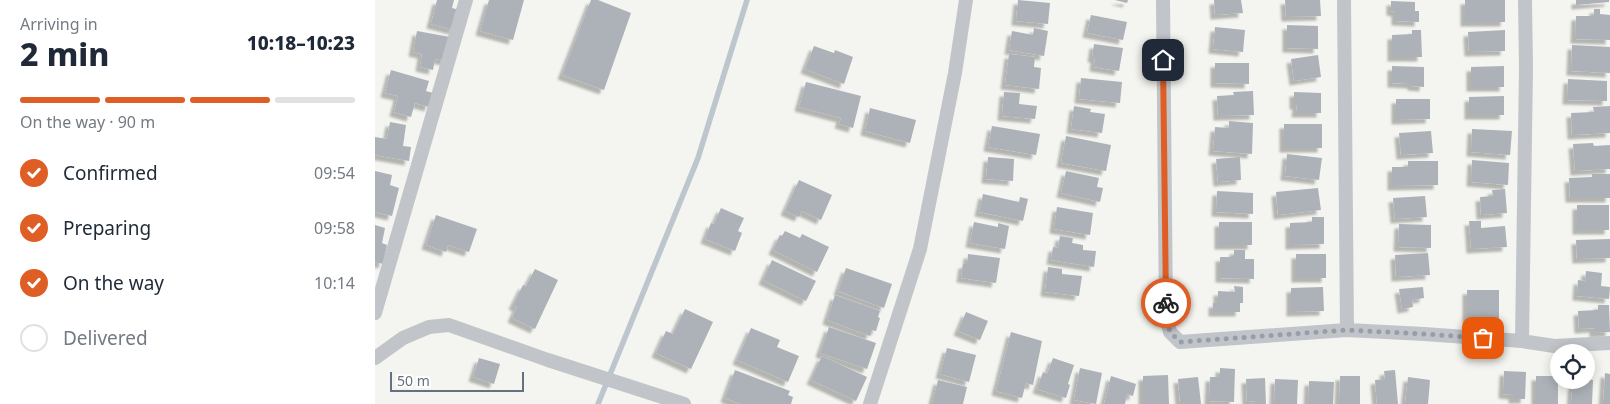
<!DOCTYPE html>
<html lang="en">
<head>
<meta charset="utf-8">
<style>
	:root { --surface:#fff; --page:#f6f6f7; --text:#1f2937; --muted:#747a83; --line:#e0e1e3; --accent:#df5e25 }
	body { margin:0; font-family:"Noto Sans",sans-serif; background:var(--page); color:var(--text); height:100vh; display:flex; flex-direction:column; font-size:19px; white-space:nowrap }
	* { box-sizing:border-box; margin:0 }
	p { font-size:16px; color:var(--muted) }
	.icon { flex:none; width:28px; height:28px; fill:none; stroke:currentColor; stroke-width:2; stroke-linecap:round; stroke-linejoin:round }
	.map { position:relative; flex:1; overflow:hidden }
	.sheet { display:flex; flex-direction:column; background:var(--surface); width:375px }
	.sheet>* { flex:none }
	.tools { position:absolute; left:1175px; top:344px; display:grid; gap:10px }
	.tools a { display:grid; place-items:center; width:45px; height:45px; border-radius:50%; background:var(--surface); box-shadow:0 2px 12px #0003; font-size:25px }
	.scale { position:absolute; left:15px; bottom:12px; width:134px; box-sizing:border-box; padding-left:5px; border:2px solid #637181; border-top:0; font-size:14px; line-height:18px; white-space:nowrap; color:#637181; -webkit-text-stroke:4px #fff; paint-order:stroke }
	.pin { position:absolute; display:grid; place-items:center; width:42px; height:42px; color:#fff; margin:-21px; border-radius:10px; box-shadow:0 2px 8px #0006 }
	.courier { position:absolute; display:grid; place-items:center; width:50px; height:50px; margin:-25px; border:4px solid #df5e25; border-radius:50%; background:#fff; color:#222; box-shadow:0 1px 6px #0007 }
	.headline em { font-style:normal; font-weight:800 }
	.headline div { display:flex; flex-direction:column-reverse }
	.headline { display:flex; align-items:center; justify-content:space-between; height:85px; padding:0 20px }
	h1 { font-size:32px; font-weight:800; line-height:38px }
	.bar { display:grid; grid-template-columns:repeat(4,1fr); gap:8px 5px; align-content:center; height:60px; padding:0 20px }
	.bar i { height:6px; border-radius:4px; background:var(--line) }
	.bar .on { background:var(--accent) }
	.bar p { grid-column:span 4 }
	ol { padding:0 20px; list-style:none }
	li { display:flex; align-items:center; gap:15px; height:55px }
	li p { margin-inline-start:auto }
	li .icon { padding:5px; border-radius:50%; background:var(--accent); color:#fff; stroke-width:4 }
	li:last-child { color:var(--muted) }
	li i { width:28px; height:28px; border:2px solid var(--line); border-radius:50% }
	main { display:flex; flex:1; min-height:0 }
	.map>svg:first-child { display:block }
</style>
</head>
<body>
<main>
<section class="sheet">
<div class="headline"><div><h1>2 min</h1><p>Arriving in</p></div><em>10:18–10:23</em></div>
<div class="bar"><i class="on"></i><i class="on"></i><i class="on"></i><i></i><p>On the way · 90 m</p></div>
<ol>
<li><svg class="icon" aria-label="check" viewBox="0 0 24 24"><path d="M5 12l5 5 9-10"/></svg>Confirmed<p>09:54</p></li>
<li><svg class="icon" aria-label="check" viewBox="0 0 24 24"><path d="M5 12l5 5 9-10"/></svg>Preparing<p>09:58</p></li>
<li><svg class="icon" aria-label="check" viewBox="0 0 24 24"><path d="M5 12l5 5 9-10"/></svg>On the way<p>10:14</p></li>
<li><i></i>Delivered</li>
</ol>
</section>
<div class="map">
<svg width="1235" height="404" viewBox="0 0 1235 404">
	<defs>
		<filter id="shadow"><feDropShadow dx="-4.5" dy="4.5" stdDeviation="1" flood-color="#0004"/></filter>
	</defs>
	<rect width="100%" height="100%" fill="#f4f4f0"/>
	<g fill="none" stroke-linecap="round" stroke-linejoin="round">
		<!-- stream -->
		<path stroke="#bcc6cc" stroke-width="5.5" d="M223 404 323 158 372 0"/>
	</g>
	<!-- building -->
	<path fill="#acb2b8" filter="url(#shadow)" d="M62 0H79L77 8 84 10 79 30 56 24Z
		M114 0H149L138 40 105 31Z
		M216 0H223L256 13 229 90 187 75Z
		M643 0 675 3 673 24 641 21Z
		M740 0H753L752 3Z
		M839 0H866L868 13 840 15Z
		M910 0H945L946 16 911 17Z
		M1090 0H1130V22H1090Z
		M1201 0H1234V2L1201 5Z
		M1016 1 1040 2V11H1044V22L1021 21V12L1016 11Z
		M1219 9H1225V14L1235 15V40L1200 39 1201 16H1219Z
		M716 15 752 22 748 40 712 33Z
		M912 25 943 26V49L912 48Z
		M840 27 870 30 868 52 838 49Z
		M659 28 673 31 669 56 634 50 637 31 658 35Z
		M1037 30H1046L1047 57H1017V35L1037 34Z
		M1130 30V51L1094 52 1093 32Z
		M42 31 75 37 71 61 60 59 58 70 45 67 47 54 38 52Z
		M719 44 748 48 744 71 719 67 720 58H717Z
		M1197 45 1235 47V73L1196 71Z
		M439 46 459 53 460 50 478 57 469 84 430 69Z
		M634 54 660 57 659 67 666 68 664 89 630 85Z
		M943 55 946 77 919 81 916 59Z
		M840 63H874V84L840 83Z
		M1017 66 1049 67V87L1037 86V84L1017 83Z
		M1129 66V87H1096V67Z
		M16 70 54 81 51 91 58 93 54 107 40 103 36 117 19 112 23 96 10 93Z
		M706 78 747 82 745 103 704 99Z
		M1193 79 1232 81V101L1192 100Z
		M431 82 486 96 478 128 464 124 466 118 424 107Z
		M878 91 879 115 843 116 842 96 859 95 858 92Z
		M629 92 645 93 644 104 662 106 660 119 627 116Z
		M919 92 946 93V113H921L922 105H919Z
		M1129 96V115H1094V97Z
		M1021 99H1055V119L1021 120Z
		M699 106 716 109 715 112 730 114 727 133 696 129Z
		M1235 106V133L1197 135 1196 113 1219 112 1218 107Z
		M495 108 541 120 535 143 490 131Z
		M854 121 878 123 877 154 838 151 840 127 854 128Z
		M15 122 31 125 28 146 36 147 34 161 0 155V137L12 139Z
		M909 124H947V148H909Z
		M617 126 665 134 661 155 613 147Z
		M1097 129 1137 131 1135 155 1096 152Z
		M1056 131 1058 153 1026 155 1024 133Z
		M691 136 736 145 731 171 686 163Z
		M1218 143 1219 146 1235 145V169L1200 171 1198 144Z
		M912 154 947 158 944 180 910 176Z
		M613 157 639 159 638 181 611 179Z
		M865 157 866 180 843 182 841 159Z
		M1097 160 1134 163 1133 185 1096 182Z
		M1033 161H1063V185L1017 186V167H1033Z
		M0 171 17 175 15 185 24 188 17 216 0 212Z
		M691 171 724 178 722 187 728 188 725 202 686 193Z
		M1217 174H1235V198H1195L1194 178 1217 177Z
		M424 180 457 195 446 220 427 211 424 217 410 211Z
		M943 188 946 210 903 215 901 192Z
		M1130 189 1132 213 1106 215 1105 197 1118 196 1117 190Z
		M842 191 878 193V214L841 212Z
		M608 194 644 202 645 197 653 199 648 221 604 212Z
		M1050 196 1052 217 1020 219 1018 198Z
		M1202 205H1234V230H1202Z
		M682 207 718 213 715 235 679 229Z
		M346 208 369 218 363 231 367 233 360 251 330 239 336 223 339 224Z
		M61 215 102 229 94 252 73 245 71 252 51 245Z
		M937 217H949V244L915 245V223L937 222Z
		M1094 221H1106V228L1130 226 1132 247 1096 249Z
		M599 222 623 227V223L634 226 630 249 595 243Z
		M844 222H877V245H844Z
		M1024 224 1056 225V248L1023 247Z
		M0 225 10 228 7 243 12 245 8 264 0 262Z
		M410 231 425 238 427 234 454 247 442 272 398 250 405 235 407 236Z
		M685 236 698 238 697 243 708 245V250L721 251 719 267 676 260 678 247 683 248Z
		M1235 239V258L1202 259 1201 240Z
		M859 250H870V259H879V279L845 278V257H859Z
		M1053 253 1055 275 1021 277 1020 255Z
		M593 254 625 258 621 283 586 278 588 264H592Z
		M921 254H951V278H921Z
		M397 260 441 281 431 301 388 280Z
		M673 267 687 269V274L707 276 704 296 670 292Z
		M471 268 517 284 509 308 463 291Z
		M160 269 183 280 160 329 137 318 142 307 138 305 148 285 151 286Z
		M1211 271 1227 273 1226 286 1235 287 1234 299 1202 296 1203 280 1210 281Z
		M859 286 868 287V303H865V312H838V303H843V291L860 292Z
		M948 287 949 311 916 312V288Z
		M1048 287 1049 298 1037 300 1038 307 1027 309 1024 289Z
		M1092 290H1124V318H1092Z
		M460 295 505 311 503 317 505 318 501 331 497 330 495 336 452 320Z
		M1223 305H1234L1235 332 1219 333V328L1204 329 1203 311 1223 310Z
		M310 309 338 322 316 369 281 353 291 331 298 334Z
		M591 312 613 321 605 340 583 331Z
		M454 327 501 343 492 369 445 353Z
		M376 328 405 340 402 347 424 356 413 382 362 360Z
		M636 332 667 341 658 385 651 383 647 398 621 391Z
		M572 348 601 355 594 382 565 374Z
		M447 356 492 377 481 401 436 380Z
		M104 358 125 364 119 384 98 377Z
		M678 358 699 365 693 384 695 385 691 398 662 389 668 372 672 374Z
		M705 368 727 373 721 404 699 400Z
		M845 368 860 369 859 402 834 401 835 377H845Z
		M360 370 415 391 413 395 418 397 416 404H365L350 398Z
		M1020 370 1023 404H1002L1000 380 1010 379 1009 371Z
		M1129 371 1151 372 1150 399H1138V395L1128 394Z
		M1230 373 1235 374V404H1228Z
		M793 375 794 404H768V376Z
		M736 376 761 384 758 396 752 394 750 404H729Z
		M965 376H985V404H964Z
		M1161 376H1183V404H1161Z
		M823 377 826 404H813V402H805L803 379Z
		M1033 377 1055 380 1053 404H1030Z
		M890 378 891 404H880V401L872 402 871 379Z
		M900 379 923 380 922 404H899Z
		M1211 379 1218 380 1217 404H1196L1198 380Z
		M563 380 592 387 588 404H557Z
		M934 381 959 382 958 404H933Z"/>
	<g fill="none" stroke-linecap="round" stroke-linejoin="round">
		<!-- street -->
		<path stroke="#c1c4c8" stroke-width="14" d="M788 0 791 317 795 332 805 342 972 330 1049 334 1147 341 1151 68 1150 0
			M969 0 972 330
			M0 313 91 0
			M1147 341 1179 346 1235 343
			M0 358 28 338 54 327 74 325 173 360 309 404
			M495 404 545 249 580 73 591 0"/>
	</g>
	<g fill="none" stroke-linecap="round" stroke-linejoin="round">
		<!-- done -->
		<path stroke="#969fa8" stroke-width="5" stroke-dasharray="0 9" d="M791 303V317L795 332 805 342 972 330 1049 334 1108 338"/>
		<!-- route -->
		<path stroke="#df5e25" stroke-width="6" d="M788 60 791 303"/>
	</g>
</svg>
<div class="tools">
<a><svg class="icon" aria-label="locate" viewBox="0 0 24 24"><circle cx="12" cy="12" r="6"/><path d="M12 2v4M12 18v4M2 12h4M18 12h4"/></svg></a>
</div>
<div class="scale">50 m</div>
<div class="pin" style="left:1108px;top:338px;background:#ea580c"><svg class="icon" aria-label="bag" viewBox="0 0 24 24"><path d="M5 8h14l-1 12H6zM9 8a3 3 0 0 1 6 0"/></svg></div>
<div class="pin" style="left:788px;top:60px;background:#1f2937"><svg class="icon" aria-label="home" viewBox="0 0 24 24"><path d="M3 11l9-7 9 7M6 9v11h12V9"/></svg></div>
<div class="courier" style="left:791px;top:303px"><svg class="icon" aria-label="bike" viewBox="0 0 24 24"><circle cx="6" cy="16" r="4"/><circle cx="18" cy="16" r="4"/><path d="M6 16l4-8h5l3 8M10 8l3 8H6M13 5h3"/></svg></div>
</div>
</main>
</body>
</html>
